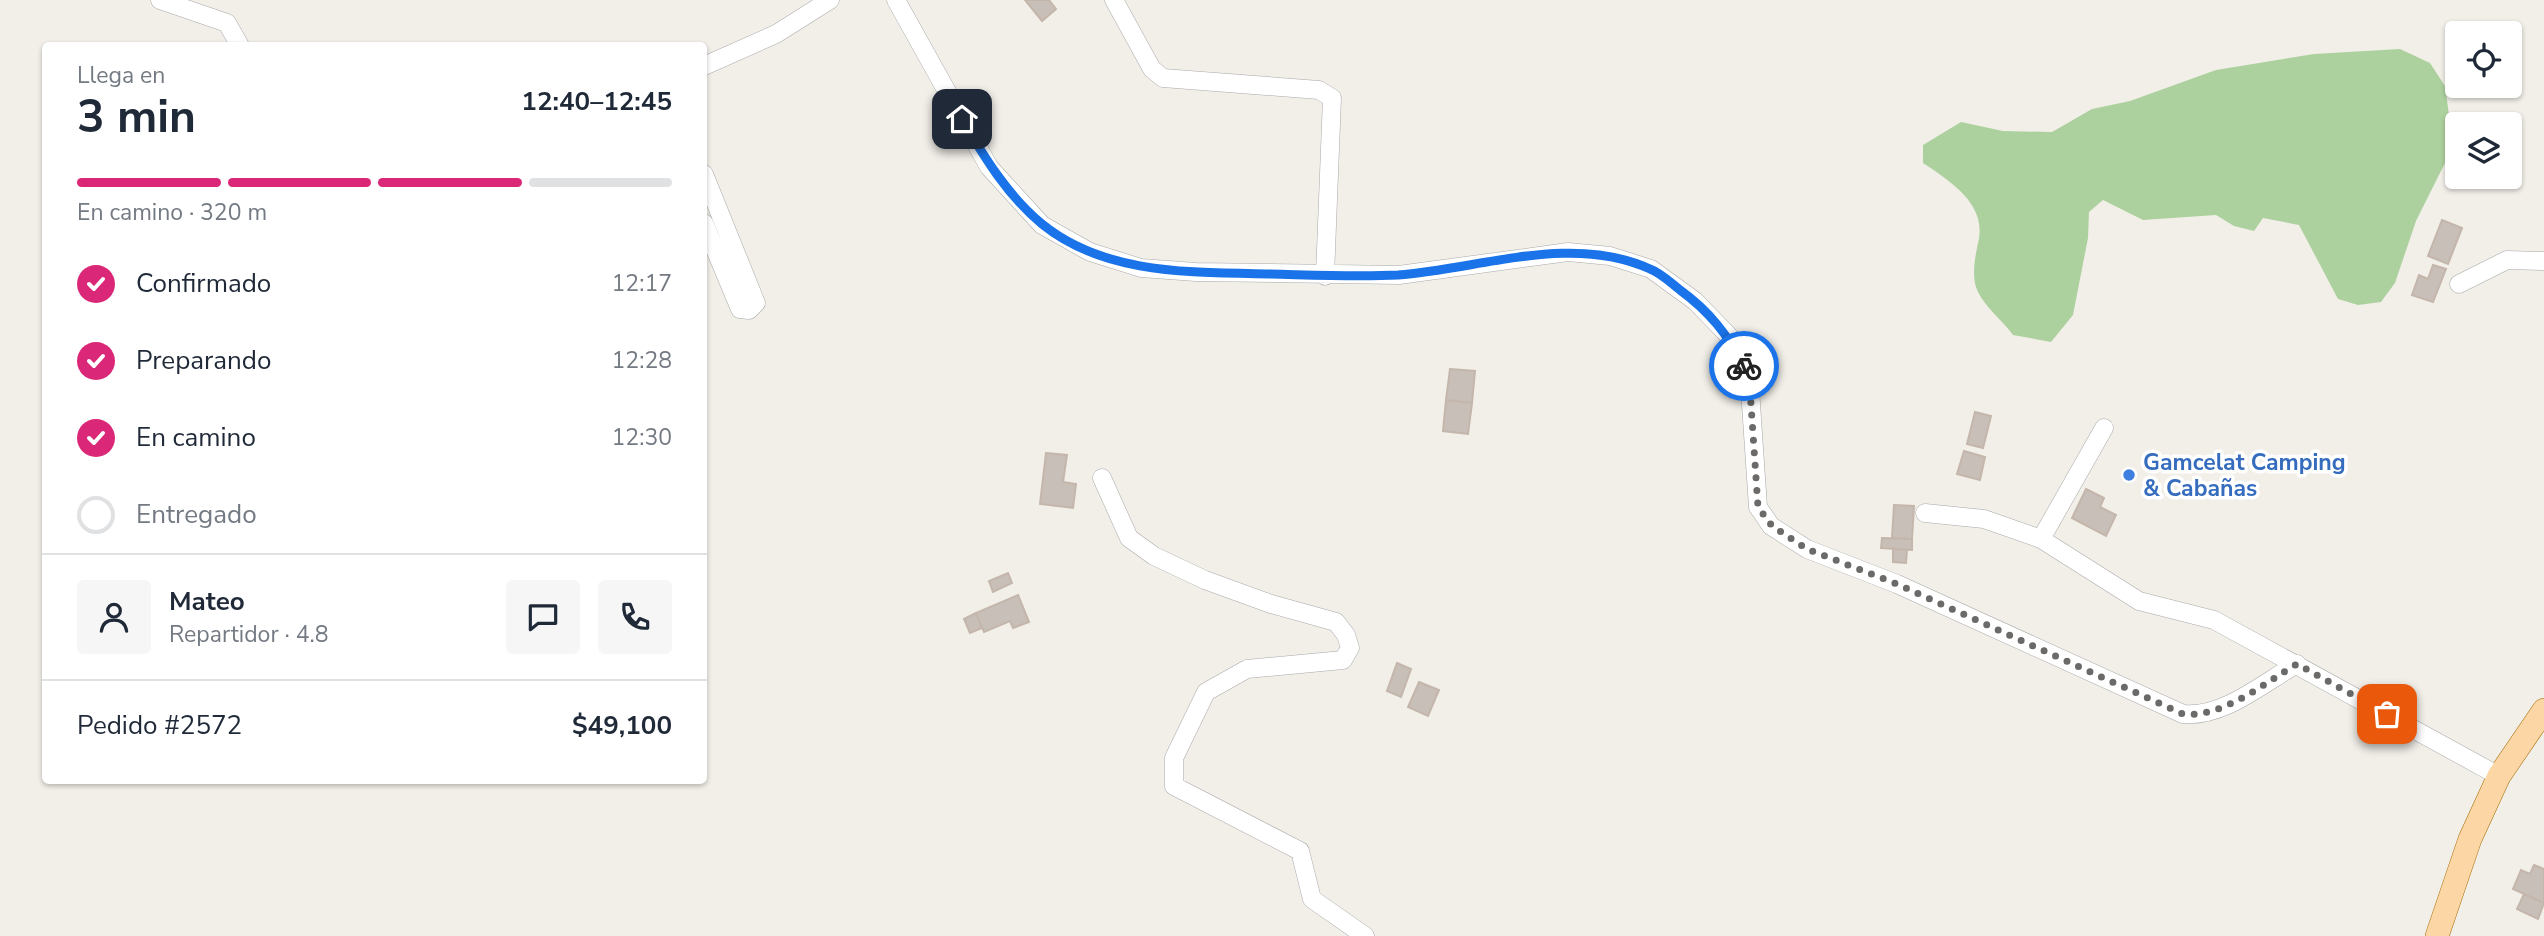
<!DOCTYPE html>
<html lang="es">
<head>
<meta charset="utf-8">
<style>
	:root { --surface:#fff; --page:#f6f6f7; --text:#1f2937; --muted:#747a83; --line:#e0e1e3; --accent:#db2777 }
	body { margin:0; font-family:"Nunito Sans",sans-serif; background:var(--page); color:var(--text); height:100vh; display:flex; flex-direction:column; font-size:26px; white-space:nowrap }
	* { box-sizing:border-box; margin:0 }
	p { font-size:23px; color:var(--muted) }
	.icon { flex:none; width:38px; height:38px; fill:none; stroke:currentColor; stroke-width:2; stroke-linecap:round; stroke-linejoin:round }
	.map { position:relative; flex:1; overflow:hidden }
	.drawer { position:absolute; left:42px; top:42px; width:665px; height:742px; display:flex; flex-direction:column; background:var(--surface); border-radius:7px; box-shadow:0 2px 5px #0004 }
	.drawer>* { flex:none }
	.tools { position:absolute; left:2445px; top:21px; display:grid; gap:14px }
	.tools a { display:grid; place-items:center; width:77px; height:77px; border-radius:7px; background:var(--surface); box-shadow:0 2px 5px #0004; font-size:35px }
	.pin { position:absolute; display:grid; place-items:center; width:60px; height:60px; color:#fff; margin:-30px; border-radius:14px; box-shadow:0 4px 10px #0006 }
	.courier { position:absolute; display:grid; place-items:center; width:70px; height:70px; margin:-35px; border:5px solid #1a73e8; border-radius:50%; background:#fff; color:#222; box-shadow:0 2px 9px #0007 }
	.headline em { font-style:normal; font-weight:700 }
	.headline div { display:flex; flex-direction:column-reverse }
	.headline { display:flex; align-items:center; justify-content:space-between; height:119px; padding:0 35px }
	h1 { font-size:46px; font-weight:700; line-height:52px }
	.bar { display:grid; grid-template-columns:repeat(4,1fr); gap:10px 7px; align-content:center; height:84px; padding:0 35px }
	.bar i { height:9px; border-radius:5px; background:var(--line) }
	.bar .on { background:var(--accent) }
	.bar p { grid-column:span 4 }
	.line { display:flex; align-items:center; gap:18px; padding:0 35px; border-top:2px solid var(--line) }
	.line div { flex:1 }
	.round { display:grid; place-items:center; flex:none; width:74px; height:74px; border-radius:7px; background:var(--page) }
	ol { padding:0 35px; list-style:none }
	li { display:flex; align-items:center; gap:21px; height:77px }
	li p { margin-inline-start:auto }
	li .icon { padding:7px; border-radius:50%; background:var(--accent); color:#fff; stroke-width:4 }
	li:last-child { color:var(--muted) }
	li i { width:38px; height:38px; border:4px solid var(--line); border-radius:50% }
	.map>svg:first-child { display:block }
</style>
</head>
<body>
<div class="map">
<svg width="2544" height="936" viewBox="0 0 2544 936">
	<rect width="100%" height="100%" fill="#f2efe9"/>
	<!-- forest -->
	<path fill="#add19e" d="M2400 49 2430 63 2445 86 2450 122 2446 161 2416 221 2395 283 2381 302 2358 305 2338 299 2299 225 2263 218 2254 231 2234 226 2216 215 2143 220 2103 200 2089 212 2088 238 2073 315 2051 342 2013 335C2003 321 1985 307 1978 292 1970 276 1976 254 1979 238 1985 202 1948 180 1923 163V145L1961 122 2003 131 2052 132 2092 109 2130 101 2216 70 2314 54Z"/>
	<!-- building -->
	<path fill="#c7bfb8" stroke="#c4b6ab" stroke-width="2" d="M1025 0H1049L1056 9 1042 21Z
		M2442 220 2462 228 2448 264 2428 256Z
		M2433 265 2446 269 2433 302 2412 295 2419 275 2428 279Z
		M1450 369 1475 371 1472 403 1446 400Z
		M1446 400 1472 403 1468 434 1443 431Z
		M1975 412 1991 416 1983 448 1967 444Z
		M1964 451 1985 457 1980 480 1957 474Z
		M1046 453 1067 455 1063 482 1076 484 1073 508 1040 504Z
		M2086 489 2104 498 2100 507 2116 515 2106 536 2072 518Z
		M1894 505 1914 506 1912 539 1892 538Z
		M1882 538 1912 539V550L1881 548Z
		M1893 549 1907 550 1906 563 1893 562Z
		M1008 573 1012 583 993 592 989 581Z
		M1018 595 1029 622 1013 628 1010 621 984 632 976 613Z
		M976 613 982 628 970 633 964 619Z
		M1397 663 1411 669 1401 697 1387 691Z
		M1419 682 1439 690 1428 716 1408 707Z
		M2534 865 2544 869V903L2513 889 2521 870 2530 874Z
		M2524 894 2544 903 2538 919 2517 909Z"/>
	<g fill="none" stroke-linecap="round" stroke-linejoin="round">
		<defs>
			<path id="minor" d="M160 0 227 23 240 46
				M896 0 989 167 1042 225 1090 252 1141 268 1196 272 1399 275 1568 252 1610 256 1651 269 1695 301 1728 335 1749 375 1758 507 1771 526 1807 549 1897 584 2183 714C2223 718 2263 683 2297 664
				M1114 0 1152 69 1163 78 1319 90 1332 98 1325 276
				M704 66 776 34 830 0
				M704 174 756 303 749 310 740 309 704 223
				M2459 284 2507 260 2544 261
				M1102 478 1129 538 1154 556 1205 580 1271 604 1336 622 1346 635 1350 648 1343 660 1247 669 1206 692 1174 758V786L1300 851 1312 899 1365 936
				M1925 513 1984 519 2041 539 2139 601 2214 620 2499 776
				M2041 539 2104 428"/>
			<path id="major" d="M2437 936 2470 839 2499 776 2544 710"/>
		</defs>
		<!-- minor casing -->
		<use href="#minor" stroke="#a9a9a9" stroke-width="19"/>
		<!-- major casing -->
		<use href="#major" stroke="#a06b00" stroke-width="24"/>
		<!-- minor -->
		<use href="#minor" stroke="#fff" stroke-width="18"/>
		<!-- major -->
		<use href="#major" stroke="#fcd6a4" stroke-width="23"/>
	</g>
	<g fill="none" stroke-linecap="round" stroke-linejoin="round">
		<!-- done -->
		<path stroke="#6b6a68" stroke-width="7" stroke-dasharray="0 12.6" d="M1744 366 1749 375 1758 507 1772 526 1807 549 1897 584 2183 714C2223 718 2264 683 2297 664L2387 714"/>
		<!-- route -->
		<path stroke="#1a73e8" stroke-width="9" d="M962 119C984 157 1008 196 1042 224 1106 276 1194 272 1271 274 1313 275 1356 277 1398 275 1480 269 1571 233 1650 269 1661 273 1671 283 1680 290 1709 311 1728 335 1744 366"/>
	</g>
	<!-- markers -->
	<circle fill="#3f7fe0" stroke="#fff" stroke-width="2.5" cx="2129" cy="475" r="7"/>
	<g text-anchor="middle" stroke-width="7" stroke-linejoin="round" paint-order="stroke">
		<!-- shop labels -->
		<g font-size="23" font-weight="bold" fill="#366cbe" stroke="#fff" text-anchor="start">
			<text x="2143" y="470">Gamcelat Camping<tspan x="2143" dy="26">&amp; Cabañas</tspan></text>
		</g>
	</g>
</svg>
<div class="tools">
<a><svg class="icon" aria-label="locate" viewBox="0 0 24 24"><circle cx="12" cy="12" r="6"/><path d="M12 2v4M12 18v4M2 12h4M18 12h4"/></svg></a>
<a><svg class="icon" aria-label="layers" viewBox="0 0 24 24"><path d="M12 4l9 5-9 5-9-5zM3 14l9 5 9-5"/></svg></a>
</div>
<div class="pin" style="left:2387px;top:714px;background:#ea580c"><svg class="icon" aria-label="bag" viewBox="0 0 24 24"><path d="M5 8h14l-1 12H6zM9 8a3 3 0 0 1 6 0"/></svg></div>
<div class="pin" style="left:962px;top:119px;background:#1f2937"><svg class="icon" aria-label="home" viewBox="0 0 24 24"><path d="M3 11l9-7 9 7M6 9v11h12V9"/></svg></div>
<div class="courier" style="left:1744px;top:366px"><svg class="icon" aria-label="bike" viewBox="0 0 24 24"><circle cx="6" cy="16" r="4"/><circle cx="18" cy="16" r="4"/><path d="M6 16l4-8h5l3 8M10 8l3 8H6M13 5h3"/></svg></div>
<section class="drawer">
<div class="headline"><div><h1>3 min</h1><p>Llega en</p></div><em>12:40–12:45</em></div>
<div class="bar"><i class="on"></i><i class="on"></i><i class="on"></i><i></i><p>En camino · 320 m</p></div>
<ol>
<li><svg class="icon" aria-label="check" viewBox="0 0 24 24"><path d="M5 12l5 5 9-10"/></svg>Confirmado<p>12:17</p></li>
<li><svg class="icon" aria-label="check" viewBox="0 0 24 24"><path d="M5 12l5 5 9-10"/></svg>Preparando<p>12:28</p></li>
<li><svg class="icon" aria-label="check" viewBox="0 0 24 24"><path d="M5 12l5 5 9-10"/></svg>En camino<p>12:30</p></li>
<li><i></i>Entregado</li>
</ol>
<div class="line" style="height:126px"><a class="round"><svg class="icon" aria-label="person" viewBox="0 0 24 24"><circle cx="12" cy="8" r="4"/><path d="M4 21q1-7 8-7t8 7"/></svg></a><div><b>Mateo</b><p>Repartidor · 4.8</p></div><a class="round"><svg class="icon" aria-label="chat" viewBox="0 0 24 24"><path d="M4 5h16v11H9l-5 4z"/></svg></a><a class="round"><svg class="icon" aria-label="phone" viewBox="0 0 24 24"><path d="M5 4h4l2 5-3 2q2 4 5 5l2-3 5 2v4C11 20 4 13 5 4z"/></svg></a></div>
<div class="line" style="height:91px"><div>Pedido #2572</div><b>$49,100</b></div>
</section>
</div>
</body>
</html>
